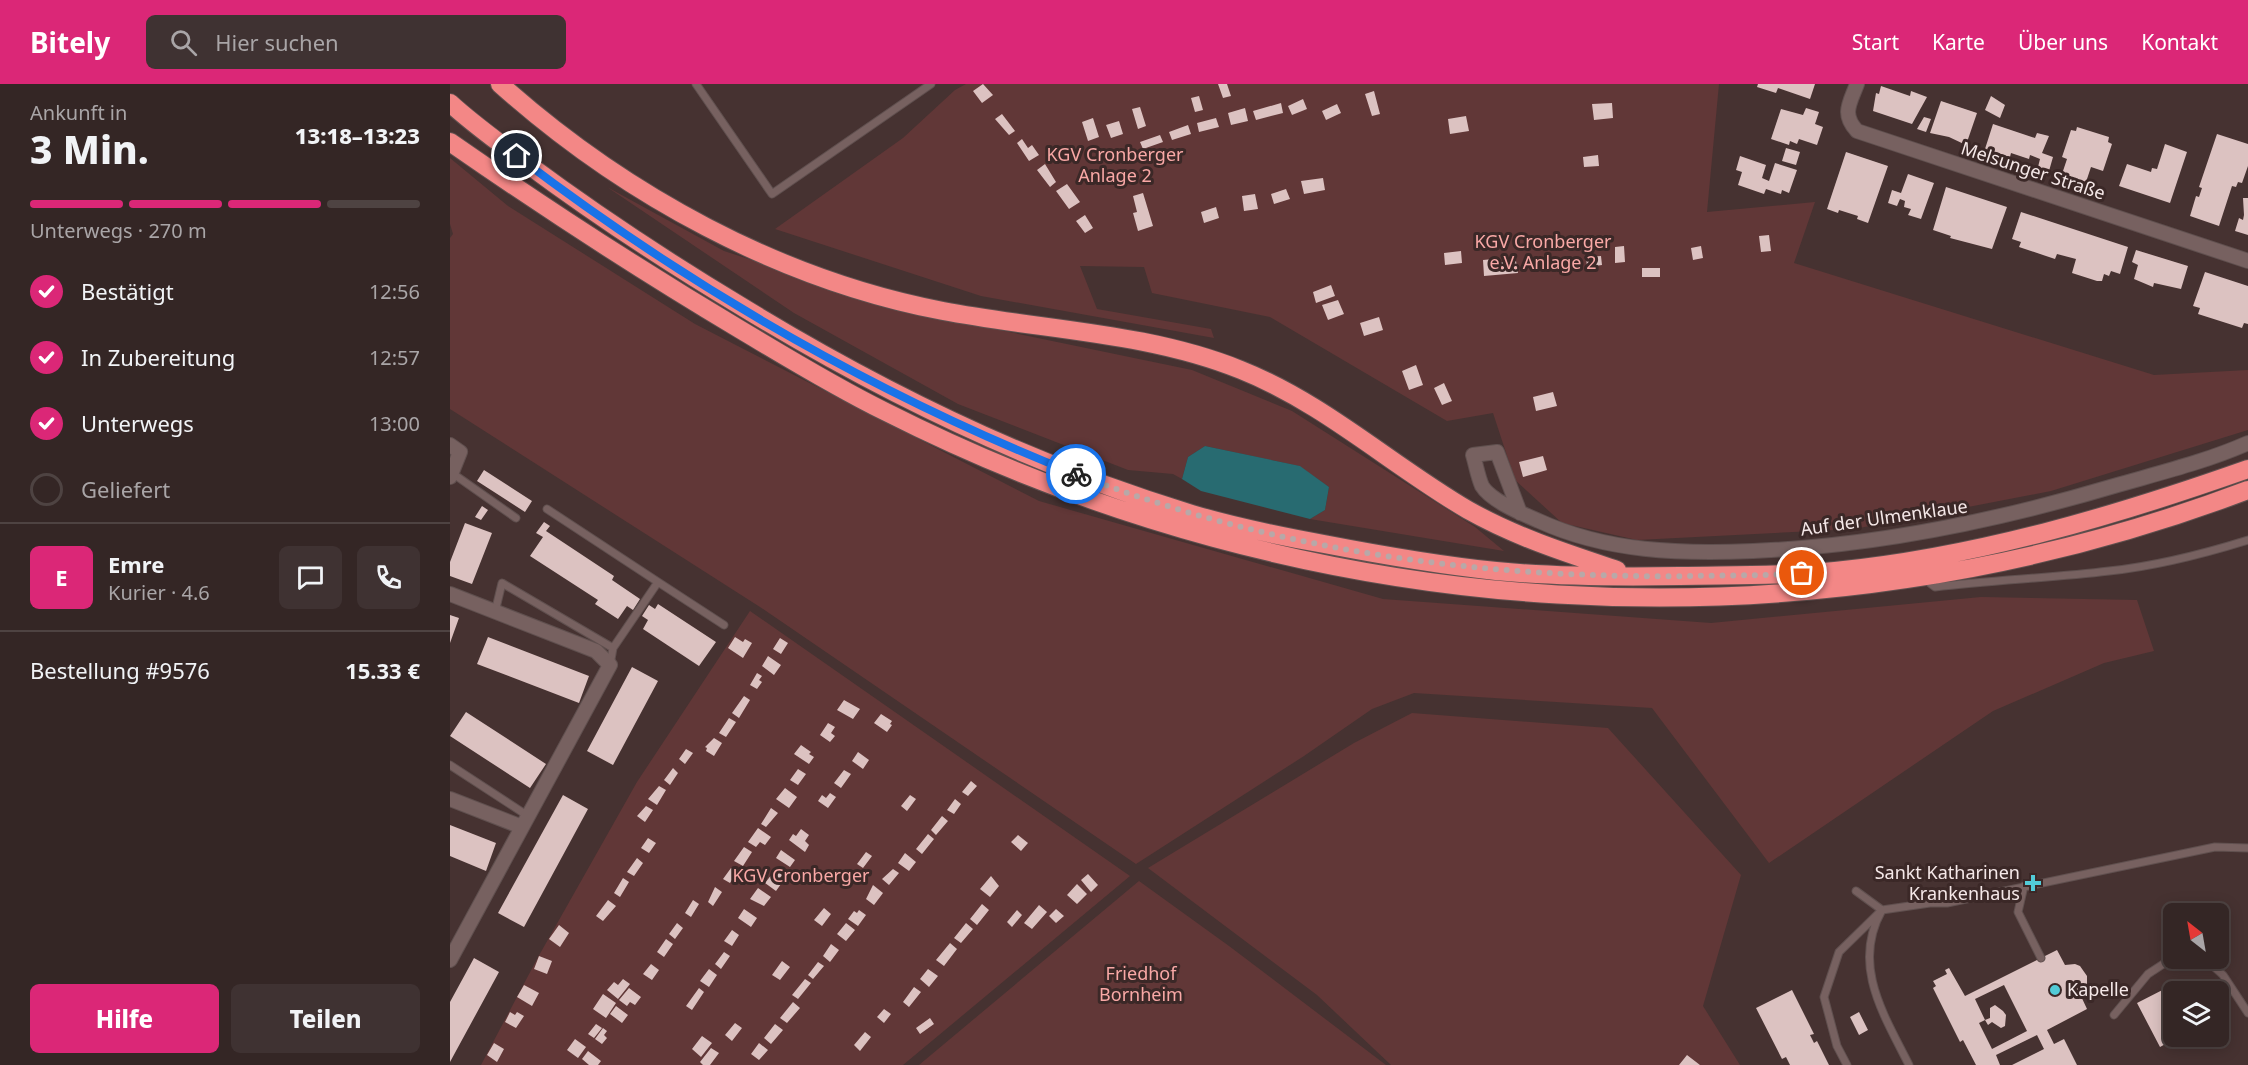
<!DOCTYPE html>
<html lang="de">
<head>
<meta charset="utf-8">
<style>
	:root { --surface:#342625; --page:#3f3232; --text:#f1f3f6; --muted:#a9a5a7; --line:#4e4342; --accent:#db2777 }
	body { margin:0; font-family:"Noto Sans",sans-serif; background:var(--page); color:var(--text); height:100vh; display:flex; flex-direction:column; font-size:22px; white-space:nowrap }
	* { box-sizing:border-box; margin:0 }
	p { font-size:20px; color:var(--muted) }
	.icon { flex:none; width:33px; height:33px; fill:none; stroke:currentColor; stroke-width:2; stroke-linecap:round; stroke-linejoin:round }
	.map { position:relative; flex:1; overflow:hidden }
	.panel { display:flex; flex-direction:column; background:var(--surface); width:450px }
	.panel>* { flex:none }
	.needle { width:39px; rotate:329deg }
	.fabs { position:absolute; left:1713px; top:819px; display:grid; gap:12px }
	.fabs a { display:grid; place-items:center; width:66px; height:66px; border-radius:9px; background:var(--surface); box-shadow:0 3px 15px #0003,0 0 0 2px var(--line); font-size:30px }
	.pin { position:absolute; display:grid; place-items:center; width:51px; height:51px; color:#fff; margin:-26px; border:3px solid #fff; border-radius:50%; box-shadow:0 2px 6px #0007 }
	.courier { position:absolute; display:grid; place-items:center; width:60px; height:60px; margin:-30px; border:4px solid #1a73e8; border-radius:50%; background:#fff; color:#222; box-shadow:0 2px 8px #0007 }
	.overview em { font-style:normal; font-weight:800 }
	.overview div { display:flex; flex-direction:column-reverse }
	.overview { display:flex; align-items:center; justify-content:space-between; height:102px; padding:0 30px }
	h1 { font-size:39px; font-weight:800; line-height:45px }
	.bar { display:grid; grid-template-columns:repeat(4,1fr); gap:9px 6px; align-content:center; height:72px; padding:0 30px }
	.bar i { height:8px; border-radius:4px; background:var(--line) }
	.bar .active { background:var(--accent) }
	.bar p { grid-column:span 4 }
	.line { display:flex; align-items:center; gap:15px; padding:0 30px; border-top:2px solid var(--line) }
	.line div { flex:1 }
	.round { display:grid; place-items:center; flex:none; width:63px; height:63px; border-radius:9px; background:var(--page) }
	ol { padding:0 30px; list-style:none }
	li { display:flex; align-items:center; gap:18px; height:66px }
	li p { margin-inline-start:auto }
	li .icon { padding:6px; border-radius:50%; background:var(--accent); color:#fff; stroke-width:4 }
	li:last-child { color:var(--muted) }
	li i { width:33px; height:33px; border:3px solid var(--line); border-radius:50% }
	.cta { display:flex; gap:12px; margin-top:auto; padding:12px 30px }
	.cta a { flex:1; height:69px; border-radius:9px; background:var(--accent); color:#fff; font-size:24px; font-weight:800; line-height:69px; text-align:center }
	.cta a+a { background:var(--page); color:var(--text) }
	header { display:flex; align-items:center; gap:36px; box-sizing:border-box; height:84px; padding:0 30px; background:var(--accent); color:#fff }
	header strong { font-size:28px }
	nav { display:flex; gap:33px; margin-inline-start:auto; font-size:21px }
	.search { width:420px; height:54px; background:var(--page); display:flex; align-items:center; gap:15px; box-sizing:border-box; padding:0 21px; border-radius:9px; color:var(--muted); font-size:22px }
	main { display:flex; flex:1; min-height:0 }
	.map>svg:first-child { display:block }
</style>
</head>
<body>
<header>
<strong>Bitely</strong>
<div class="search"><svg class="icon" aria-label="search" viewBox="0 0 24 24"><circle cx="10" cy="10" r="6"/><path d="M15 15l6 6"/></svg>Hier suchen</div>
<nav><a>Start</a><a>Karte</a><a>Über uns</a><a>Kontakt</a></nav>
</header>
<main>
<section class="panel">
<div class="overview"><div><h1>3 Min.</h1><p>Ankunft in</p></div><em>13:18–13:23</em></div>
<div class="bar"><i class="active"></i><i class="active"></i><i class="active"></i><i></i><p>Unterwegs · 270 m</p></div>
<ol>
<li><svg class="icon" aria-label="check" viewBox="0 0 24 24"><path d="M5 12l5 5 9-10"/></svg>Bestätigt<p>12:56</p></li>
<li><svg class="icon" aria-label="check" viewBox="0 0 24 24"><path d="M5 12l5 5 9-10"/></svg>In Zubereitung<p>12:57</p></li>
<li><svg class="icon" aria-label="check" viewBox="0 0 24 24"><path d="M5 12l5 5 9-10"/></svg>Unterwegs<p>13:00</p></li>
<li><i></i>Geliefert</li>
</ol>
<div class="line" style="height:108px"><b class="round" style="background:var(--accent);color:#fff">E</b><div><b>Emre</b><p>Kurier · 4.6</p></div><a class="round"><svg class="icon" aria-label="chat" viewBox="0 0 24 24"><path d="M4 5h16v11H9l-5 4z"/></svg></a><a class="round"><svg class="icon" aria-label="phone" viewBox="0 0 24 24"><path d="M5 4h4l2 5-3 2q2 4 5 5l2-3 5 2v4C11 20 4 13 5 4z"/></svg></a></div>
<div class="line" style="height:78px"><div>Bestellung #9576</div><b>15.33 €</b></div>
<div class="cta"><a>Hilfe</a><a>Teilen</a></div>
</section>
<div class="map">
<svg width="1798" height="981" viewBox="0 0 1798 981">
	<rect width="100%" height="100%" fill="#463231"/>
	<!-- green -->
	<path fill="#613737" d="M516 0H1269L1257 128 1365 118 1344 179 1704 291 1798 286V346L1601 407 1404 445 1187 456 1112 439 1065 396 1043 329 997 337 820 233 702 209 694 183 630 182 647 225 761 245 764 254 531 212 325 145 453 54 505 6Z
		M0 74 58 122 245 240 589 417 933 515 1261 539 1531 513 1687 516 1704 567 1654 579 1543 627 1319 779 1202 624 964 609 922 625 854 672 686 780 310 523 0 325V154L3 150 0 140Z
		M157 103 274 167 458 227 742 286 842 327 1025 443 1054 467 860 435 875 426 879 403 849 382 755 362 738 373 732 395 723 390 678 386 508 320 344 229Z
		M300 527 680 792 453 981H31L87 875 187 698Z
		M962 629 1158 644 1291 791 1253 922 1290 981H941L867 911 698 784 904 659Z
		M689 797 779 862 936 981H469Z"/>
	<!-- water -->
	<path fill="#286b71" d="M755 362 850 382 879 403 875 426 860 435 751 407 732 395 738 373Z"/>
	<!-- building -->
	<path fill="#dcc2c1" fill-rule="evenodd" d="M533 0 543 11 532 19 523 7Z
		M768 0H777L781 12 773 14Z
		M1308 0H1365L1360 15 1328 4 1326 9 1307 3Z
		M1431 2 1460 12 1461 7 1477 13 1462 40 1423 27 1426 9 1429 10Z
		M924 7 930 30 922 32 915 10Z
		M749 12 753 26 745 28 741 14Z
		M1541 12 1555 21 1550 34 1535 26Z
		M853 15 857 25 842 31 838 22Z
		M1491 17 1527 29 1516 61 1499 53 1480 49Z
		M831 19 833 29 806 36 803 27Z
		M1162 19 1163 34 1144 36 1142 20Z
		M887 20 891 29 876 36 872 27Z
		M690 23 696 42 688 45 682 25Z
		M795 24 798 37 781 41 778 29Z
		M1356 24 1369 28 1365 40 1373 43 1367 61 1349 55 1347 60 1340 57 1339 61 1321 55 1331 25 1353 31Z
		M552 30 565 47 559 51 545 35Z
		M1016 32 1019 47 1000 50 998 35Z
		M1474 33 1481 35 1476 48 1467 45Z
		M643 34 649 53 638 57 632 38Z
		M766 34 769 43 749 48 747 39Z
		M669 37 673 50 661 54 656 41Z
		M1543 40 1585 54 1587 49 1599 52 1592 69 1603 73 1599 87 1588 83 1590 75 1580 71 1579 75 1561 69 1560 73 1535 65Z
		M738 41 741 50 722 56 719 48Z
		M1627 43 1659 53 1658 58 1662 60 1653 87 1641 83 1636 98 1612 90 1617 75 1612 73 1621 46 1626 47Z
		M1767 50 1798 60V82L1792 99 1788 98 1786 103 1782 102 1769 142 1740 132 1746 112 1749 113 1752 104 1749 103Z
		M710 51 713 58 693 65 690 58Z
		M572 55 578 64 582 61 589 71 579 77 567 59Z
		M1715 60 1737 68 1720 119 1669 102 1677 80 1701 88 1702 84 1707 85Z
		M1336 64 1350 68 1346 81 1332 77Z
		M1396 68 1438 82 1418 139 1407 135 1408 132 1389 126 1388 129 1377 125Z
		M1148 71 1149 82 1134 83 1133 73Z
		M1290 72 1316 81 1312 94 1319 97 1325 79 1347 86 1339 109 1332 106 1331 110 1316 105 1314 110 1288 101 1292 88 1286 86Z
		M595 80 606 98 600 103 587 86Z
		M1458 90 1484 99 1471 135 1458 131 1461 125 1454 123 1455 117 1450 115 1447 122 1438 119 1442 106 1451 109Z
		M873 94 875 106 854 110 851 97Z
		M617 100 630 118 619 125 606 107Z
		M1496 103 1557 123 1542 165 1500 154 1501 152 1483 146Z
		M836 105 840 115 824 120 821 110Z
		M693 109 703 142 688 147 683 129 687 128 683 112Z
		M805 110 808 125 794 127 792 112Z
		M1793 114H1798V151L1785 147 1789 134 1793 136 1794 131Z
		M766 123 769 134 754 139 751 128Z
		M1571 128 1678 163 1670 190 1661 187 1659 192 1654 190 1652 197H1647L1622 189 1626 175 1607 170 1605 175 1569 163 1571 158 1562 155Z
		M635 131 643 144 635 149 626 137Z
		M1319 151 1321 167 1311 168 1309 152Z
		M1174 162 1175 178 1165 179V163Z
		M1251 162 1253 174 1243 176 1241 164Z
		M1686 166 1738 182 1731 205 1704 199 1703 203 1684 195 1688 181 1682 178Z
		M1011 167 1012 179 995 181 994 169Z
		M1151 172 1152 181 1137 183 1136 173Z
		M1109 174 1110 183 1095 185 1094 176Z
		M1043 175 1044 179 1066 177 1068 189 1034 192 1033 176Z
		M1192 184H1210V193H1192Z
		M1755 188 1798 202V240L1794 239 1792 244 1748 230 1750 224 1743 222Z
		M881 201 885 212 866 219 863 208Z
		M888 216 894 230 878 236 872 221Z
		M929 233 933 246 914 252 910 239Z
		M966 281 973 301 959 306 952 287Z
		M994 299 1002 317 992 321 984 304Z
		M1103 308 1107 322 1086 327 1083 313Z
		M1093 372 1097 386 1073 393 1069 378Z
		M34 386 82 417 75 428 27 397Z
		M32 422 38 426 31 436 25 433Z
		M94 438 100 442 96 447 164 492 162 496 190 515 183 526 177 522 168 535 145 520 148 516 80 472 93 453 86 449Z
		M15 439 42 449 22 500 0 492V478Z
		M208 520 266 558 249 582 193 545 198 536 192 532 199 521 205 525Z
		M0 531 9 534 0 559Z
		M38 553 139 592 129 619 27 580Z
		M285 553 293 558 295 555 302 559 293 574 278 564Z
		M330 554 338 559 331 570 323 565Z
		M318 572 331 581 324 591 312 582Z
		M182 583 208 597 163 681 137 667Z
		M307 589 312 592 309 596 312 598 307 605 300 601Z
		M294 612 300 616 289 634 282 629Z
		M394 616 410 625 403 635 387 626Z
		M16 628 96 680 80 704 0 652Z
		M431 630 442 637 440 640 442 641 437 648 424 639Z
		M279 634 286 638 276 653 269 649Z
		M378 639 385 643 381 649 385 652 380 658 370 651Z
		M264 654 272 659 264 672 256 667 257 664 255 663Z
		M351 661 361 668 359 670 364 673 359 680 344 670Z
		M236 665 243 669 235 680 229 675Z
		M408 668 419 676 413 685 402 677Z
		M223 684 228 689 220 701 214 696Z
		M348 685 356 690 348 701 340 696Z
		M394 686 401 690 391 704 384 699Z
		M521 697 527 702 518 712 512 708Z
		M209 702 216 706 207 721 198 715Z
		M335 704 347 713 339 724 326 715Z
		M380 709 386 713 378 724 368 717 372 711 376 714Z
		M113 711 138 725 74 843 48 829Z
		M460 711 466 715 457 727 451 722Z
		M505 715 511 720 504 730 497 726Z
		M196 722 203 726 195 738 187 732Z
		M321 724 328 729 316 743 311 740Z
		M492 732 498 737 486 751 481 746Z
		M0 741 46 759 36 787 0 772Z
		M308 744 321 753 315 761 310 758 306 763 298 758Z
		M351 745 359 751 355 757 359 761 355 768 339 756 343 750 346 752Z
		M478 750 484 755 472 770 466 765Z
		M568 751 578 759 571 767 561 758Z
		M198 754 206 759 199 769 191 764Z
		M294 763 302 768 293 782 284 777Z
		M331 766 345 776 340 783 326 774Z
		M416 768 422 772 413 784 407 780Z
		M455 769 466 778 459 787 448 779Z
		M187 774 193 779 184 792 177 788Z
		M281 784 287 788 280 799 273 795Z
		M326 785 332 791 327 798 331 800 326 807 315 799Z
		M443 785 449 789 439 801 432 795Z
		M638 790 648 801 641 808 631 796Z
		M541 792 549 802 540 813 530 805Z
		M173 794 179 798 170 813 164 809Z
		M627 800 637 810 627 820 617 811Z
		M423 801 433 809 424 821 416 815Z
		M265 803 272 808 263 822 258 818Z
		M308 804 321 813 314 822 300 815Z
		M158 816 166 822 153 837 146 832Z
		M243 816 249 820 241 833 235 829Z
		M532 820 539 826 527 841 520 835Z
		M589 821 597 828 582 845 574 839Z
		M374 824 381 830 372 842 364 836Z
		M294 825 307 834 301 843 288 834Z
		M606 825 614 832 606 839 599 832Z
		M409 826 416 831 408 842 398 835 404 827 407 829Z
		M567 826 572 831 562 843 557 838Z
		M227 839 233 844 225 855 219 850Z
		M396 839 405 846 396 857 387 850Z
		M516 839 523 845 511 859 504 854Z
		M109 841 119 849 110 863 99 855Z
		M282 846 289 851 282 862 274 857Z
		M216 855 223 860 214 873 207 868Z
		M500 859 507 865 494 882 486 876Z
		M381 860 389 866 380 878 373 872Z
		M1607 866 1615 881 1625 880 1630 882 1637 892V901L1630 910 1637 925 1597 946 1604 960 1614 955 1627 981H1562L1594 965 1587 951 1546 971 1550 981H1526L1513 956 1510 958 1483 904 1486 902 1483 897 1497 890 1495 886 1499 884 1515 912ZM1554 901 1577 947 1542 965 1529 939 1535 936 1538 941 1542 938 1551 944 1555 942 1556 931 1553 927 1545 921 1540 924V934L1535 936 1525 915Z
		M274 868 280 872 271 885 265 880Z
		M89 872 102 877 97 890 84 885Z
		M24 874 49 888 0 978V918Z
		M332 877 340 883 330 896 322 891Z
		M368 878 374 882 363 895 358 891Z
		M201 880 209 886 202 896 193 890Z
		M259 885 267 891 259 903 250 897Z
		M478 885 488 892 479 903 470 895Z
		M173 895 180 900 168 915 157 906 164 898 168 901Z
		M355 895 361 899 348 915 342 911Z
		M1732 896 1737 908H1724V952H1730L1710 963 1687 919Z
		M74 901 89 909 82 922 67 913Z
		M464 903 471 908 459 923 453 918Z
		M179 904 191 913 185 921 180 918 177 922 169 916Z
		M249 904 254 908 242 926 236 922Z
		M1342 906 1364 950 1360 951 1364 959 1367 957 1379 981H1340L1336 973 1332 975 1306 924Z
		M153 910 166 919 156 934 143 925Z
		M343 918 350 924 337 939 330 934Z
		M166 922 178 931 172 939 160 930Z
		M434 925 441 930 434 939 427 933Z
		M60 928 65 931 67 928 74 932 66 944 55 938Z
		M1409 928 1418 946 1409 951 1400 933Z
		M480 934 484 940 470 950 466 944Z
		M285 939 292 944 282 957 275 951Z
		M146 940 152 944 144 954 138 950Z
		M325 940 333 946 321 960 314 954Z
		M153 944 157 947 154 951 157 954 152 960 145 955Z
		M415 948 421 953 410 967 404 961Z
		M252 952 262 959 251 973 242 965Z
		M125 955 136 963 128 974 117 966Z
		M44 959 54 965 47 978 37 971Z
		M309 959 318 966 309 976 301 970Z
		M261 964 269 969 260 981H253L250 978Z
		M138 967 151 977 148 981H139L132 975Z
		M1237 971 1250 981H1229Z"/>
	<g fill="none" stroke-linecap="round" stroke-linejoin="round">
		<defs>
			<path id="lane" d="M246 0 322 110 481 0
				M2 389 66 434
				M97 425 208 498 163 564 160 581
				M1473 494 1485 503C1543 496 1601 494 1659 487 1706 482 1753 470 1798 456
				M208 498 274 541
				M45 528 52 499 163 564
				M0 681 78 732
				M1574 802 1568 828 1591 874
				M1406 807 1432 826 1480 819H1497L1765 763 1798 764
				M1754 874 1773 891 1798 929
				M1664 931 1698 890 1724 873
				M1397 981 1387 962 1374 913 1389 868 1432 826C1401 881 1434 931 1459 981"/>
			<path id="street" d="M1407 0C1400 19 1391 30 1407 47L1798 177
				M0 361 10 368 0 393
				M1070 429 1047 368 1023 371C1026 381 1028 393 1032 402 1041 417 1073 430 1089 437 1157 468 1230 470 1303 467 1427 462 1546 437 1664 402 1709 389 1755 378 1798 359
				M0 510 146 567 160 581 0 876
				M0 715 72 743"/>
			<path id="highway" d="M50 0C173 110 330 196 493 227 592 246 697 248 791 286 874 319 941 381 1018 426 1066 453 1116 469 1167 486
				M0 19C24 41 51 60 76 79 146 131 219 179 294 224 435 310 583 382 742 430 785 443 830 452 874 460 931 471 988 481 1046 487 1107 493 1169 493 1230 492 1282 491 1334 492 1385 487 1526 473 1665 432 1798 385
				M0 58C95 124 192 187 291 246 338 274 385 303 434 327 859 542 1351 575 1798 406"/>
		</defs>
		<!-- lane casing -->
		<use href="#lane" stroke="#60504f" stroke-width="9"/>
		<!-- street casing -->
		<use href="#street" stroke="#60504f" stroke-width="16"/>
		<!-- highway casing -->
		<use href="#highway" stroke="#60504f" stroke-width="20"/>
		<!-- lane -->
		<use href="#lane" stroke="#776160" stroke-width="7"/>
		<!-- street -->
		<use href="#street" stroke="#776160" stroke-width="14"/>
		<!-- highway -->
		<use href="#highway" stroke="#f38786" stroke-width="18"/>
	</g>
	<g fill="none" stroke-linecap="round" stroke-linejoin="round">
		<!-- done -->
		<path stroke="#b8a8a8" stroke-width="6" stroke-dasharray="0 10.8" d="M626 390C823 467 1032 495 1243 492 1279 491 1315 492 1352 489"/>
		<!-- route -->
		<path stroke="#1a73e8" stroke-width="8" d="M67 72C238 202 426 311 626 390"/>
	</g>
	<!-- markers -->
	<g fill="#52cbd7" stroke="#3b2827" stroke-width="2">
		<path d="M1580 790h6v6h6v6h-6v6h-6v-6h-6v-6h6z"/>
		<circle cx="1605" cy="906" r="6"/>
	</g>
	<g text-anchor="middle" stroke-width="6" stroke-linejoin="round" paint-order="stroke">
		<!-- park labels -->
		<g font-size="18" fill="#f9a8a6" stroke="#3b2827">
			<text x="665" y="77">KGV Cronberger<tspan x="665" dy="21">Anlage 2</tspan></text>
			<text x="1093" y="164">KGV Cronberger<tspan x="1093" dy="21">e.V. Anlage 2</tspan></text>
			<text x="351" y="798">KGV Cronberger</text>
			<text x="691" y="896">Friedhof<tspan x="691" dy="21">Bornheim</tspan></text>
		</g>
		<!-- street labels -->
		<g font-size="18" fill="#f5e8e8" stroke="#3b2827">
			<text transform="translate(1583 87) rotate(18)" y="6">Melsunger Straße</text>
			<text transform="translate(1434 434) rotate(-8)" y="6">Auf der Ulmenklaue</text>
		</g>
		<!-- poi labels -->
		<g font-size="18" fill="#f5e8e8" stroke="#3b2827" text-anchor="end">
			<text x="1570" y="795">Sankt Katharinen<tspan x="1570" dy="21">Krankenhaus</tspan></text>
			<text x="1617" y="912" text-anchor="start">Kapelle</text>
		</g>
	</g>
</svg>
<div class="fabs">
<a><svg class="needle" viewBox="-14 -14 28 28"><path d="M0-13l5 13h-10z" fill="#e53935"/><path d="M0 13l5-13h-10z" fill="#a9a5a7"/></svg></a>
<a><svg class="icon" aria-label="layers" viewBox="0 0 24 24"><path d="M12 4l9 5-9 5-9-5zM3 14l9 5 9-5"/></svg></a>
</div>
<div class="pin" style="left:1352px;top:489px;background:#ea580c"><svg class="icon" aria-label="bag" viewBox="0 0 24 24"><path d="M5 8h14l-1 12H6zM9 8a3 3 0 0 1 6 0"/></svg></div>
<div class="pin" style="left:67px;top:72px;background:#1f2937"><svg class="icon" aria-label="home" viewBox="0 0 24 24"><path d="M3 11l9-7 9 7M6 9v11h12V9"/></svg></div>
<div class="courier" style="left:626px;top:390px"><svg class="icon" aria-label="bike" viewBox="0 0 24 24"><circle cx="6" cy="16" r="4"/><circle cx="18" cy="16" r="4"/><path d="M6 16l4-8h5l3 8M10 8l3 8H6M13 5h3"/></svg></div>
</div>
</main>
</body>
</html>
